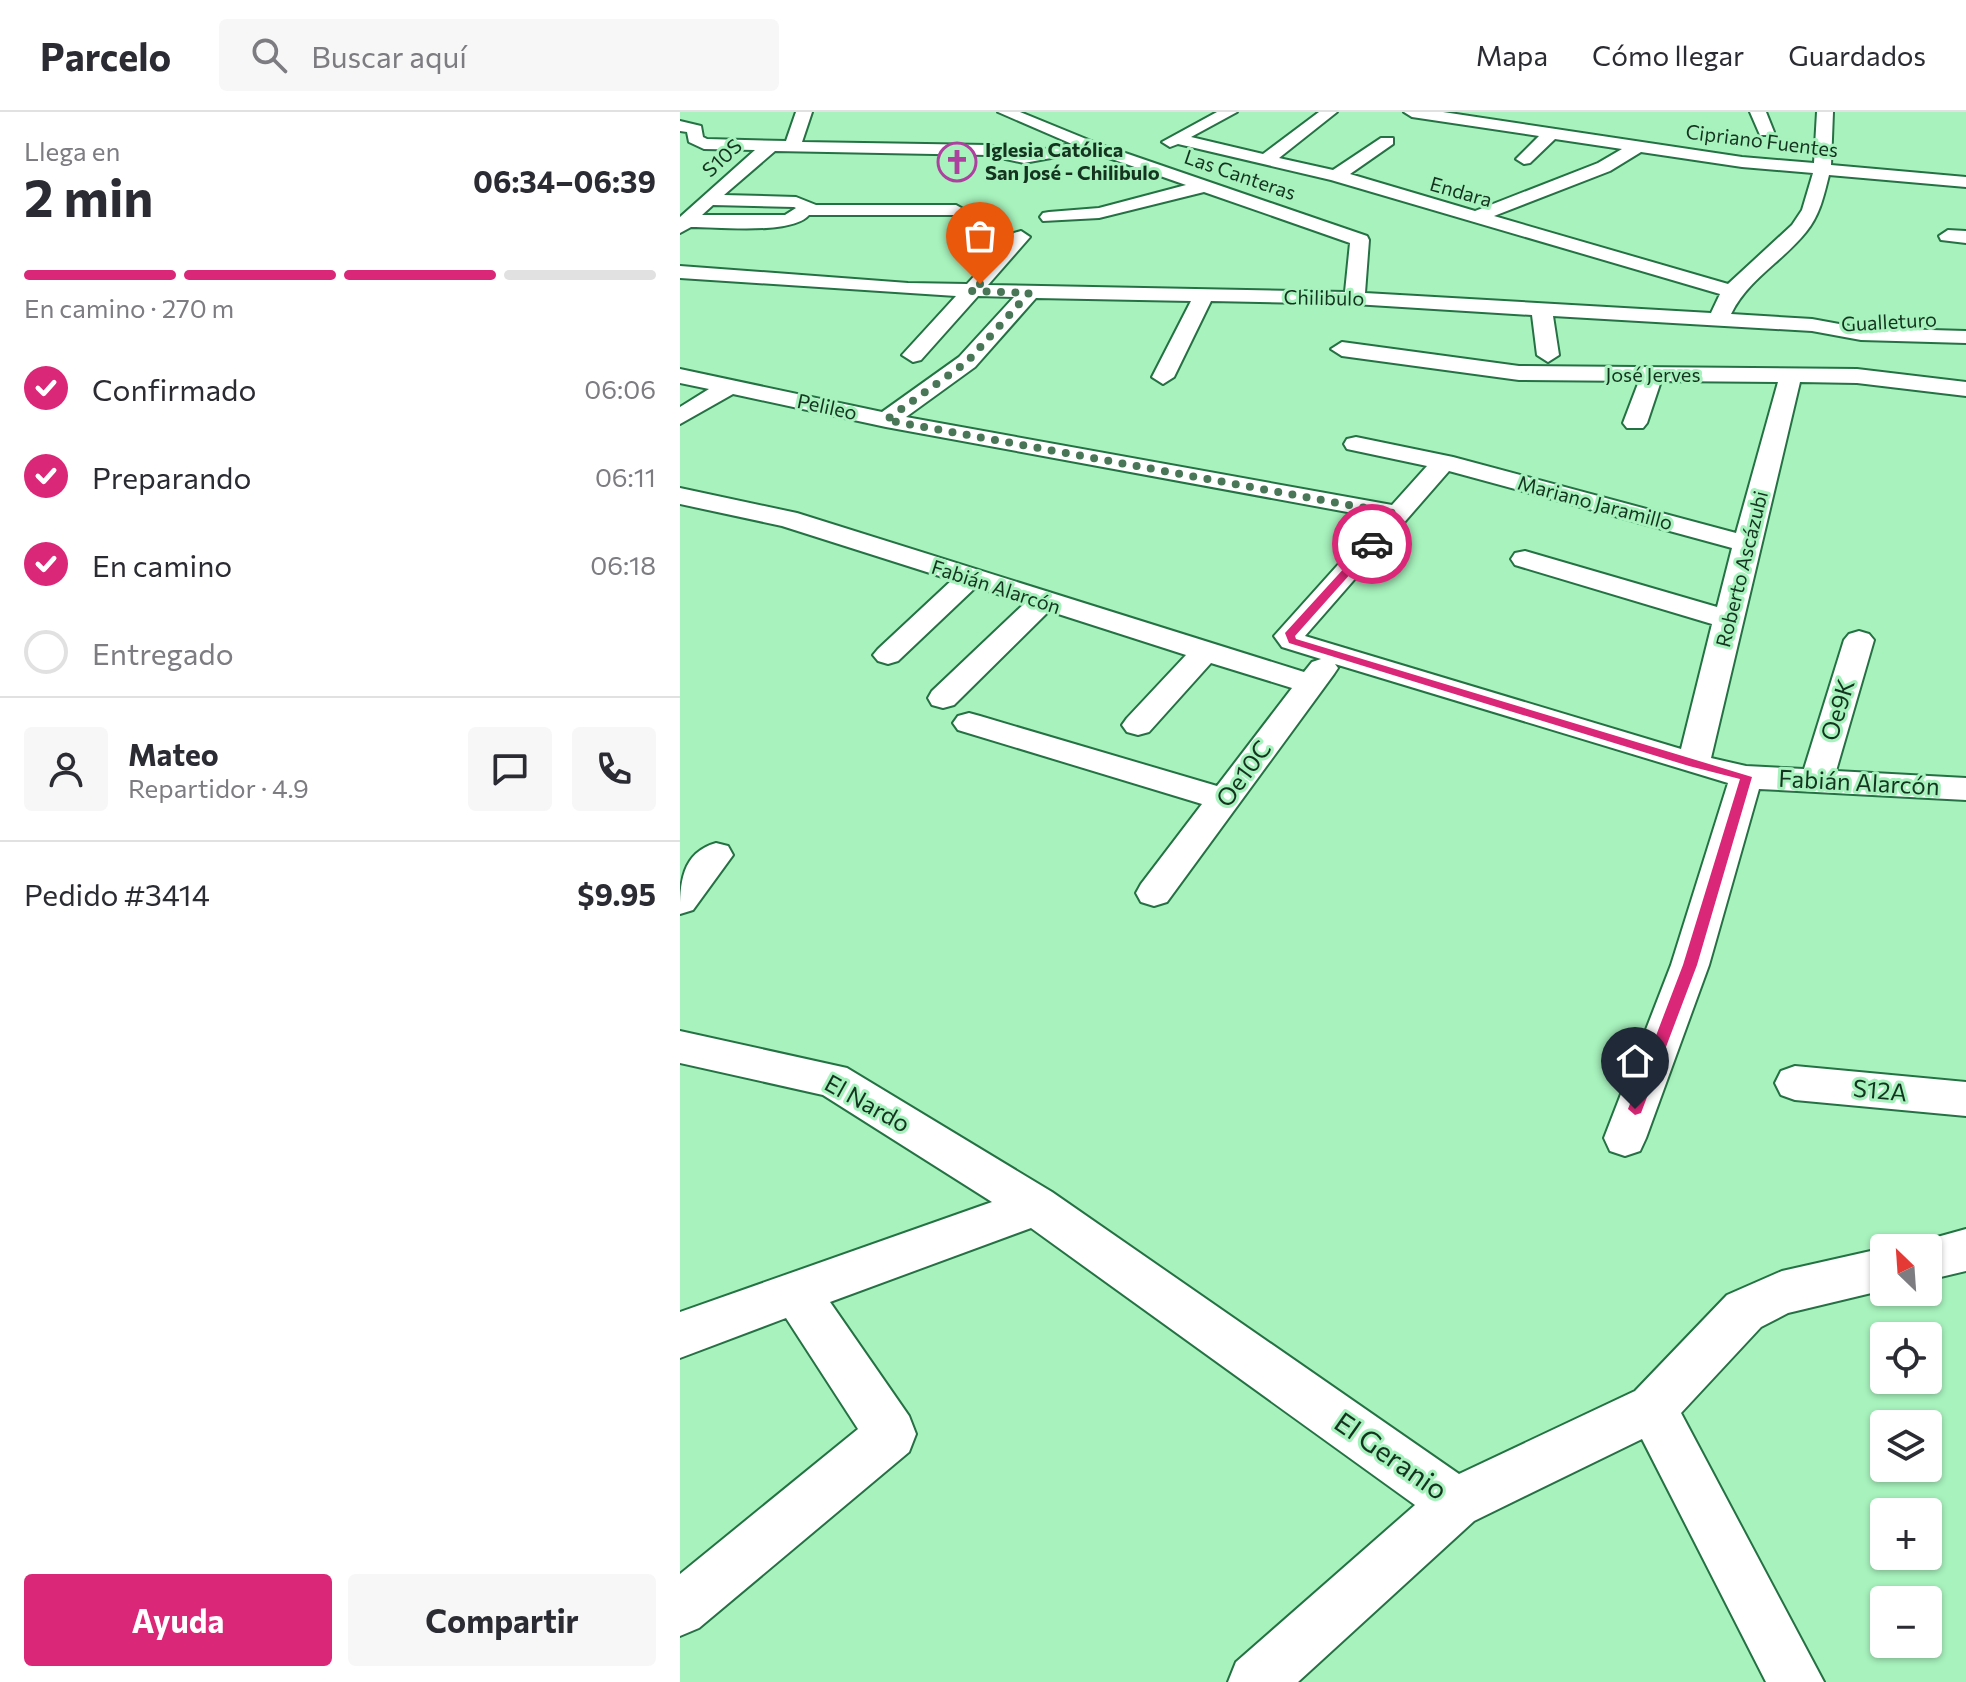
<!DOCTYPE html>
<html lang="es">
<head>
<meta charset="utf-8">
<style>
	:root { --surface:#fff; --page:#f7f7f7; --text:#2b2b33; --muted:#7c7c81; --line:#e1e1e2; --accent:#db2777 }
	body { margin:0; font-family:Commissioner,sans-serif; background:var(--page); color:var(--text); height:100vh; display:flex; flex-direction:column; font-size:30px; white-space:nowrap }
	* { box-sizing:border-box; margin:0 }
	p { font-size:26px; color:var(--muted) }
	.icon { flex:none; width:44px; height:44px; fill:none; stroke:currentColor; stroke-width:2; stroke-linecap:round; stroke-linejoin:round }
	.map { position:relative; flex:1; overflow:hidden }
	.details { display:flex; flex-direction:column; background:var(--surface); width:680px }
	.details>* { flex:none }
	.needle { width:52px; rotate:335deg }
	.buttons { position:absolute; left:1190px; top:1122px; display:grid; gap:16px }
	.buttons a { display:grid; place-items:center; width:72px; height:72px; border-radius:8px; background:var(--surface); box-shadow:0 2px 6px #0004; font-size:40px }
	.pin { position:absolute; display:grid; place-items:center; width:68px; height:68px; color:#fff; margin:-82px -34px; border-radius:50% 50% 50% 0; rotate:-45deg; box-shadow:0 0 8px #0007 }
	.pin .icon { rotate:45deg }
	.courier { position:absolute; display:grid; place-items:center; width:80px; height:80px; margin:-40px; border:6px solid #db2777; border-radius:50%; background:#fff; color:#222; box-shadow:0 2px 10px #0007 }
	.head em { font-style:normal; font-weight:700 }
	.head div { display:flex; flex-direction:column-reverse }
	.head { display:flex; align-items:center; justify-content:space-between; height:136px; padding:0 24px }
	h1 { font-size:52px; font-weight:700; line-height:60px }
	.bar { display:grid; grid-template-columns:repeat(4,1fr); gap:12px 8px; align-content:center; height:96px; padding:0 24px }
	.bar i { height:10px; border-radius:6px; background:var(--line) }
	.bar .on { background:var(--accent) }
	.bar p { grid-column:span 4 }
	.line { display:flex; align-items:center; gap:20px; padding:0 24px; border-top:2px solid var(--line) }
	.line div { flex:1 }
	.round { display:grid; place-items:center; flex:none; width:84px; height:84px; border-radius:8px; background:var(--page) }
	ol { padding:0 24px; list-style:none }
	li { display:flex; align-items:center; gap:24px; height:88px }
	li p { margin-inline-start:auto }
	li .icon { padding:8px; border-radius:50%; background:var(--accent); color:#fff; stroke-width:4 }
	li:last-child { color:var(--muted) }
	li i { width:44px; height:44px; border:4px solid var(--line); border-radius:50% }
	.primary-button { display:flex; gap:16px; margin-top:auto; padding:16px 24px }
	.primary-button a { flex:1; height:92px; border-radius:8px; background:var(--accent); color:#fff; font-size:32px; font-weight:700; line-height:92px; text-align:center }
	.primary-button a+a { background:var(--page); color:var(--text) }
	header { display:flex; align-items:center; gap:48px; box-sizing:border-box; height:112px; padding:0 40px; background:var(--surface); border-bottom:2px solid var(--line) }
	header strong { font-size:38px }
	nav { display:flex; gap:44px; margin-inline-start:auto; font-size:28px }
	.search { width:560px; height:72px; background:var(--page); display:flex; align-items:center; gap:20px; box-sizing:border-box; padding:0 28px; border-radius:8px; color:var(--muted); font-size:30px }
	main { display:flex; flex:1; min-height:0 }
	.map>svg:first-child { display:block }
</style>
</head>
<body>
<header>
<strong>Parcelo</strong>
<div class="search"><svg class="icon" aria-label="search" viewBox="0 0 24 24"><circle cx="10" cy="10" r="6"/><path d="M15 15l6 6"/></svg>Buscar aquí</div>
<nav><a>Mapa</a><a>Cómo llegar</a><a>Guardados</a></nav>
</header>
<main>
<section class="details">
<div class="head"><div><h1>2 min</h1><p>Llega en</p></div><em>06:34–06:39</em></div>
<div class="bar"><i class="on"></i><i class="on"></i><i class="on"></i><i></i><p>En camino · 270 m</p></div>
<ol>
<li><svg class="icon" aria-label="check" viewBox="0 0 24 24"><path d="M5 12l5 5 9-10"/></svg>Confirmado<p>06:06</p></li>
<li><svg class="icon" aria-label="check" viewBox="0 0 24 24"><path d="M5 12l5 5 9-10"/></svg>Preparando<p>06:11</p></li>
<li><svg class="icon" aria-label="check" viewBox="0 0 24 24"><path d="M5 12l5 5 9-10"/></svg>En camino<p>06:18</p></li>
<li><i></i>Entregado</li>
</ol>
<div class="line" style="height:144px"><a class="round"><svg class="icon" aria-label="person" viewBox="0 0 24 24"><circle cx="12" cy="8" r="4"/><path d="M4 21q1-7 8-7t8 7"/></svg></a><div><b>Mateo</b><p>Repartidor · 4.9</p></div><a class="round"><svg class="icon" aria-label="chat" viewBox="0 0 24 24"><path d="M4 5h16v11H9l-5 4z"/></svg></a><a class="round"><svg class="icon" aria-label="phone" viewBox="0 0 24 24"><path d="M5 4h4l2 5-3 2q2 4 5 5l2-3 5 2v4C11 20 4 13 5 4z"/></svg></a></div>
<div class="line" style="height:104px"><div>Pedido #3414</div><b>$9.95</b></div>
<div class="primary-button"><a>Ayuda</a><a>Compartir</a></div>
</section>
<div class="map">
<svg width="1286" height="1570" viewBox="0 0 1286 1570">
	<rect width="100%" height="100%" fill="#a7f2bd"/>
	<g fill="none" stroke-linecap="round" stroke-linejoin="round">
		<defs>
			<path id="minor" d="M116 0H132L122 30 307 33 344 41 392 32 318 0H340L416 31 687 124 689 128 685 181 1031 201 1040 182 651 68 498 32 490 35 482 30 537 0H557L511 25 583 42 639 0H657L599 46 653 58 701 26H713V32L670 62 795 99 918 51 942 37 875 27 850 51 844 52 836 47 859 24 732 5 724 0H763L1062 45 1134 51 1137 0H1153L1151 53 1286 65V75L1149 63C1144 83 1140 103 1126 120 1102 150 1068 167 1051 202L1132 207 1181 216 1286 219V231L1181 228 1132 219 873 204 879 243 868 250 857 243 852 203 674 192 531 189 494 265 483 272 472 265 511 189 356 186 295 255 226 305 712 393 747 354 667 337 664 332 667 327 676 325 773 345 1056 421 1098 270 981 269 967 311 963 316H947L943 311 959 269 839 268 662 244 651 237 662 230 839 254 1177 257 1286 270V284L1177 271 1120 270 1031 646 1066 654 1124 657 1164 528 1169 522 1179 519 1189 522 1194 528 1156 659 1286 666V688L1079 677 1029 853 966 1026 960 1039 945 1044 930 1039 924 1026 991 853 1048 671 655 552 658 556 654 562 487 790 474 794 461 790 456 781 461 772 522 692 278 618 273 611 278 604 289 601 300 604 537 674 612 576 531 551 469 620 458 623 447 620 442 613 447 606 506 543 369 499 274 593 263 596 252 593 248 586 252 579 345 491 296 475 218 549 208 552 198 549 193 543 198 537 272 468 102 414 0 392V376L117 401 624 560 632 550 641 547 602 535 594 524 700 406 206 315 53 282 0 312V295L29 277 0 271V257L202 300 279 245 334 185 298 184 241 248 233 250 222 243 276 184 0 166V154L228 171 287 172 334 121 341 119 350 125 308 173 665 180 670 131 524 80 419 106 363 109 360 105 363 101 369 100 419 96 506 73 409 39 344 51 307 43 95 39 44 83 116 85 136 93H276L285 98 276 103H129C112 123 38 115 11 115L0 121V105L75 38 24 37 9 30 7 20 0 19V9L21 14 23 25 27 27 106 29ZM961 40 1062 55 1133 61 1122 98 1112 113 1048 172 814 104 930 59ZM33 93 114 95 116 96 105 103H22ZM769 359 1052 436 1037 495 845 439 835 441 831 447 835 453 1032 512 1001 637 625 524Z
				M1070 0H1086L1094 20 1092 23H1080Z
				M1268 118 1286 119V131L1261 128 1259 124Z
				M36 731 48 734 53 743 13 798 0 802C0 772 1 741 36 731Z
				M0 919 167 956 372 1080 779 1362 955 1279 1047 1183 1102 1159 1204 1136H1205L1204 1178 1108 1201 1081 1215 1001 1301 1144 1570H1086L962 1327 794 1409 618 1570H548L556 1550 735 1393 351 1116 150 1190 229 1304 236 1322 229 1340 19 1516 0 1524V1462L178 1317 106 1206 0 1246V1200L312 1090 143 983 0 951Z
				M1115 954 1286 970V1004L1115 988 1101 983 1095 971 1101 959Z
				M1286 1117V1159L1248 1168V1136H1230L1232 1132Z"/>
		</defs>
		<!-- minor casing -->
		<use href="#minor" stroke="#257143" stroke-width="4"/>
		<!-- minor -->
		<use href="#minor" fill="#fff" fill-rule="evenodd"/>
	</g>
	<!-- route -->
	<path fill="#db2777" d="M688 430 697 432 615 524 616 527 1072 665 1017 853 961 1001 955 1003 948 997 1003 853 1060 667 1009 654 609 531 605 521Z"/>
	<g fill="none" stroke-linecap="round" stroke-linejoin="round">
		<!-- done -->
		<path stroke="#487656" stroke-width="8" stroke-dasharray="0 14.4" d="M300 172 290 179 349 181 287 250 206 308 718 402 692 432"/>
	</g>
	<!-- icons -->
	<defs>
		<symbol id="church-ring" viewBox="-11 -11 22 22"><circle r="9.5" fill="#a7f2bd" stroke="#ae419f" stroke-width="1.5"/><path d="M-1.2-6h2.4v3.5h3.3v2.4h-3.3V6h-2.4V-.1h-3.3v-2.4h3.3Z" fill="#ae419f"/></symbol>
	</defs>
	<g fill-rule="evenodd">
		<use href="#church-ring" x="255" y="28" width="44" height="44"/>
	</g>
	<g text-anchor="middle" stroke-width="6" stroke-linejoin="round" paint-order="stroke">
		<!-- far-street labels -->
		<g font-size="20" fill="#15341f" stroke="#a7f2bd">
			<text transform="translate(1082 29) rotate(7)" y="7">Cipriano Fuentes</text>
			<text transform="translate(42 46) rotate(-43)" y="7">S10S</text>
			<text transform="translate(560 63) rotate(19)" y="7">Las Canteras</text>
			<text transform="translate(781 80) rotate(16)" y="7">Endara</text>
			<text transform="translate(644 186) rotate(1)" y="7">Chilibulo</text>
			<text transform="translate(1209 210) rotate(-3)" y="7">Gualleturo</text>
			<text x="973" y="270">José Jerves</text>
			<text transform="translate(147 295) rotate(12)" y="7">Pelileo</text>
			<text transform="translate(915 391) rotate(15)" y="7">Mariano Jaramillo</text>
			<text transform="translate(1062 457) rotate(-76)" y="7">Roberto Ascázubi</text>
			<text transform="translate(316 475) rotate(18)" y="7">Fabián Alarcón</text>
		</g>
		<!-- far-poi labels -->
		<g font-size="20" font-weight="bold" fill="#15341f" stroke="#a7f2bd" text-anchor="start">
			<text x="305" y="45">Iglesia Católica<tspan x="305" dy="23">San José - Chilibulo</tspan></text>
		</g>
		<!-- street labels -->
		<g font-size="24" fill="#15341f" stroke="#a7f2bd">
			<text transform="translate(1158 598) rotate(-73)" y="8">Oe9K</text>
			<text transform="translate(564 662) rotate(-54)" y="8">Oe10C</text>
			<text transform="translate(1179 671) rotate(3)" y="8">Fabián Alarcón</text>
			<text transform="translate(1200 979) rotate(5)" y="8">S12A</text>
			<text transform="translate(187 992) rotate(29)" y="8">El Nardo</text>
		</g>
		<!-- near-street labels -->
		<g font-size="28" fill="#15341f" stroke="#a7f2bd">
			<text transform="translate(711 1344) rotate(35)" y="10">El Geranio</text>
		</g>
	</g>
</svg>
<div class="buttons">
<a><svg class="needle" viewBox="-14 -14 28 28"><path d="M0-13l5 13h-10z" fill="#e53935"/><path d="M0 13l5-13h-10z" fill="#7c7c81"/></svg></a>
<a><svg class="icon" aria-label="locate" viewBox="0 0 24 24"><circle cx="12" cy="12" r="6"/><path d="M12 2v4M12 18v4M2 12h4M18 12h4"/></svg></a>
<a><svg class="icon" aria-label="layers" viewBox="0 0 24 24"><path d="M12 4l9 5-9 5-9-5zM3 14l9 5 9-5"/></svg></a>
<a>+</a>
<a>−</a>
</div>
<div class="pin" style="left:300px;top:172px;background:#ea580c"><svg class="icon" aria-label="bag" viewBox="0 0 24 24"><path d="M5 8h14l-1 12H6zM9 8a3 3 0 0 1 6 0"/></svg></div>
<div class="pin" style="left:955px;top:997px;background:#1f2937"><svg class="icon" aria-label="home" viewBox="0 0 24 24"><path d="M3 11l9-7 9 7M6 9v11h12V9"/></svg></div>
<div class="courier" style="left:692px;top:432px"><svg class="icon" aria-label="car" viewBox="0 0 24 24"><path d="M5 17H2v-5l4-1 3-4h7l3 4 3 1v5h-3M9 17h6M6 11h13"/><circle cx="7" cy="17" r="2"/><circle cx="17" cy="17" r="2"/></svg></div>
</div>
</main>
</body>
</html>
